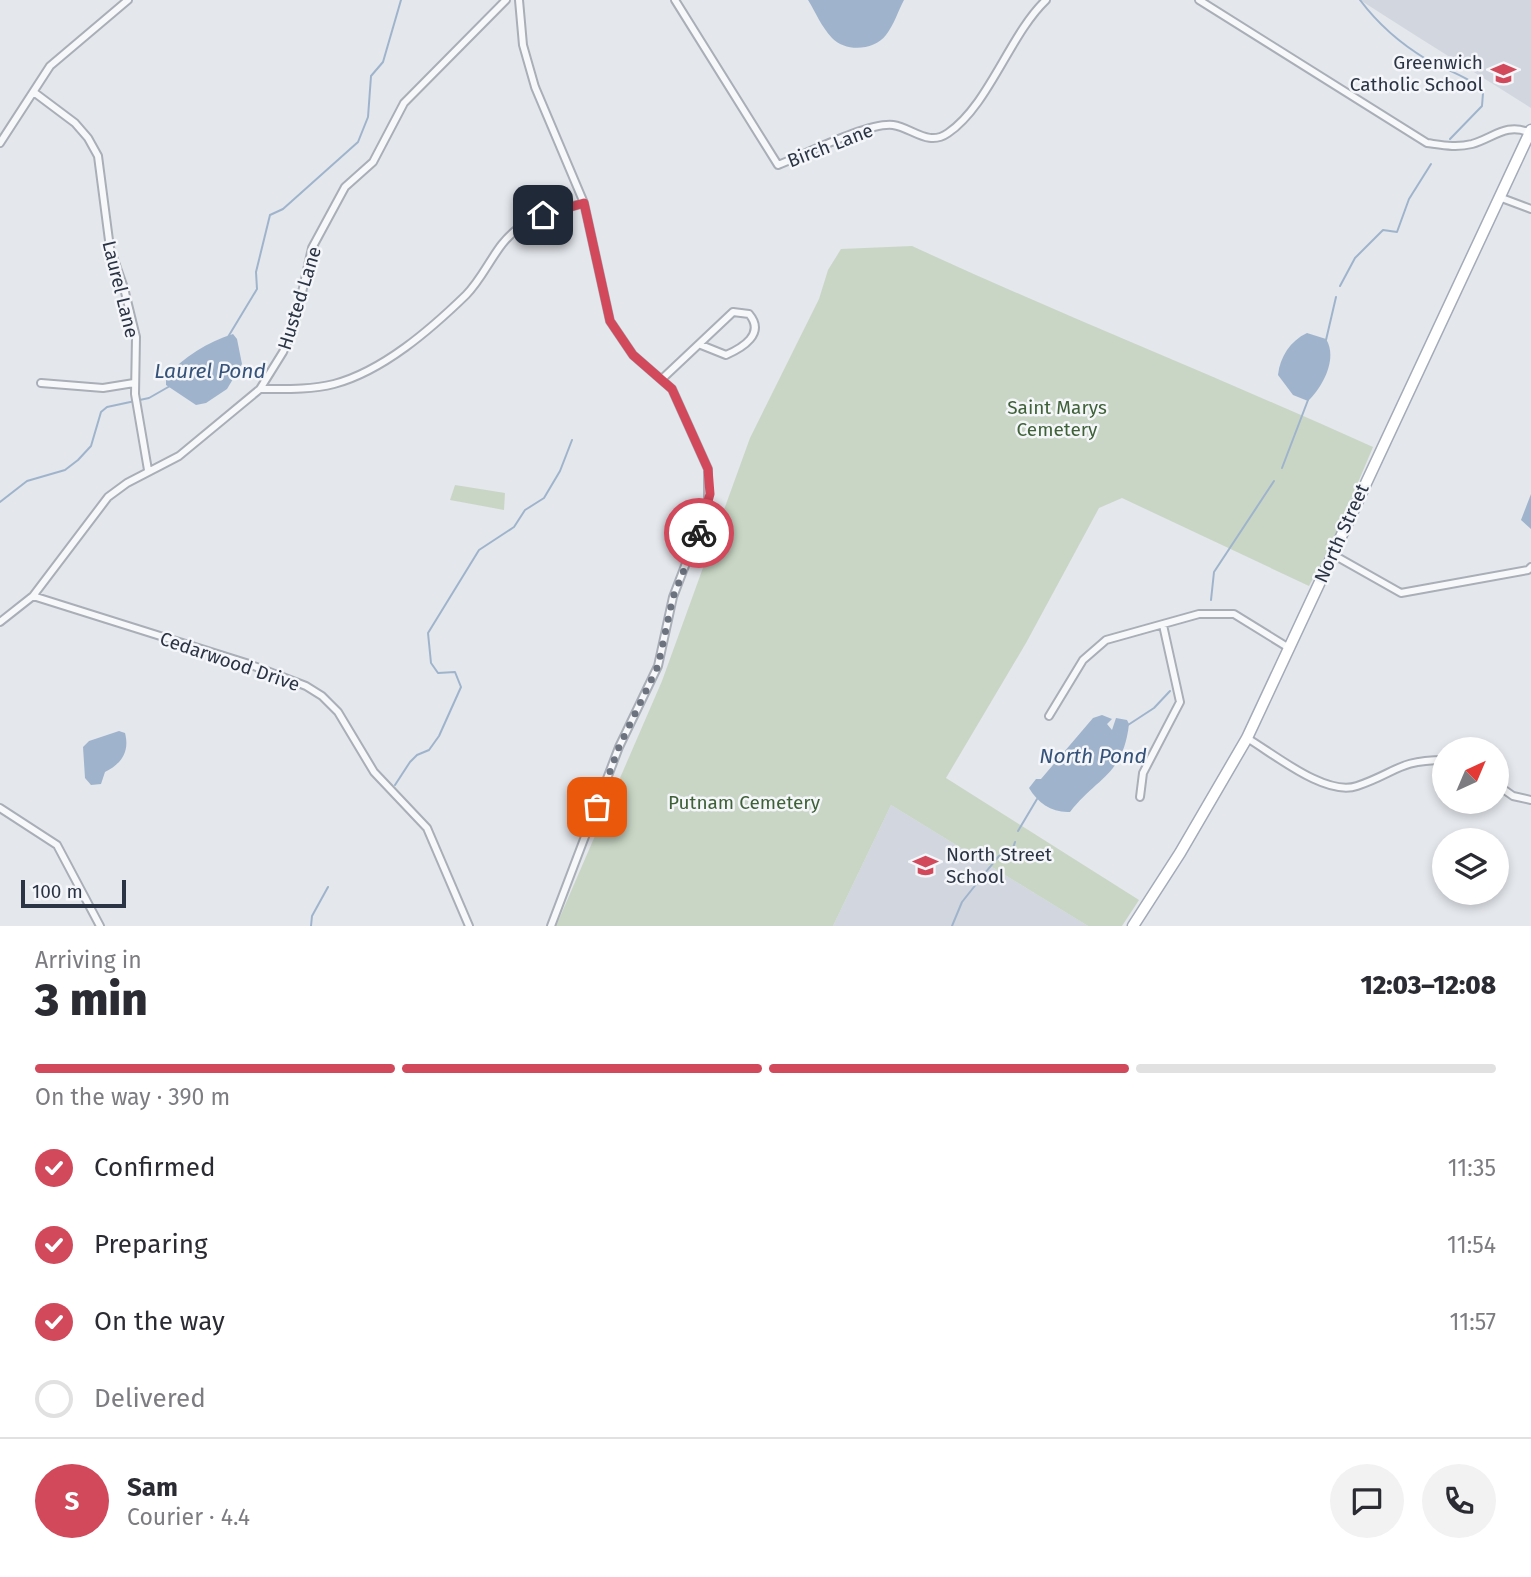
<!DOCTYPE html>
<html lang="en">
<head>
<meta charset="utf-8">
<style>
	:root { --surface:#fff; --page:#f2f2f3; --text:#2b2b33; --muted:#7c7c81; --line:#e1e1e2; --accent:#d1495b }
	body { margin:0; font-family:"Fira Sans",sans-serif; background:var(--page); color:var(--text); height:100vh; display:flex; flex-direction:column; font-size:26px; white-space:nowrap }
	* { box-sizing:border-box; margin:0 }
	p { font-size:23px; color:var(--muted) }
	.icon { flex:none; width:38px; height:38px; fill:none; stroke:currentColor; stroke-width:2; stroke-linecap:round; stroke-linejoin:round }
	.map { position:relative; height:926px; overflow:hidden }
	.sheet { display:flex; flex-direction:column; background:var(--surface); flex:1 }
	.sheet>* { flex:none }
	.needle { width:46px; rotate:44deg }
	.controls { position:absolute; left:1432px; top:737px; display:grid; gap:14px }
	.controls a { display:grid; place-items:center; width:77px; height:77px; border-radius:50%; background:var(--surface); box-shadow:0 4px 10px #0003; font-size:35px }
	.scale { position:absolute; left:21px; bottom:18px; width:105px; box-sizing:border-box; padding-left:7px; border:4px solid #2b3445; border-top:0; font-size:19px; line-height:24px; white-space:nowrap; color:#2b3445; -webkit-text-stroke:5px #f4f6f9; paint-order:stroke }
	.pin { position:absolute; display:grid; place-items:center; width:60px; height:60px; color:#fff; margin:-30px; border-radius:14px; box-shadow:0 4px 10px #0006 }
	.courier { position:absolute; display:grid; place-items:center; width:70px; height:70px; margin:-35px; border:5px solid #d1495b; border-radius:50%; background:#fff; color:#222; box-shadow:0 2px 9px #0007 }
	.head em { font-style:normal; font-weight:800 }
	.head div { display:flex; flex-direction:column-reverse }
	.head { display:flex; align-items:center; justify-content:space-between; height:119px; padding:0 35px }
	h1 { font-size:46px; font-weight:800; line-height:52px }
	.bar { display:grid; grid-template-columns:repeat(4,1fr); gap:10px 7px; align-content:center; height:84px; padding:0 35px }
	.bar i { height:9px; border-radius:5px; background:var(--line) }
	.bar .on { background:var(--accent) }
	.bar p { grid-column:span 4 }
	.line { display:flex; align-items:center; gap:18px; padding:0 35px; border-top:2px solid var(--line) }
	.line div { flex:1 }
	.round { display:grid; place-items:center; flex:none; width:74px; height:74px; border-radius:37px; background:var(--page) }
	ol { padding:0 35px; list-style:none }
	li { display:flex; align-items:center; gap:21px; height:77px }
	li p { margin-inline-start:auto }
	li .icon { padding:7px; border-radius:50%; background:var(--accent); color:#fff; stroke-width:4 }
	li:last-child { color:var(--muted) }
	li i { width:38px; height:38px; border:4px solid var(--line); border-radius:50% }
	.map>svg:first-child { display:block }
</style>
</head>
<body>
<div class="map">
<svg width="1531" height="926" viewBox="0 0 1531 926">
	<rect width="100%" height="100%" fill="#e4e7ec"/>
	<!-- built -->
	<path fill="#d2d6de" d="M1360 0H1531V108L1418 37Z
		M891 805 1088 926H833Z"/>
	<!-- green -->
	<path fill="#c9d6c5" d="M912 246C1064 316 1220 378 1373 447L1335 537 1309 586 1122 498 1099 508 1026 643 946 778 1139 900 1122 926H1088L891 805 833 926H556L662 681 750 438 819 299 828 270 841 249Z
		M455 485 505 493 504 510 450 500Z"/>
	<!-- water -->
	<path fill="#9fb4cc" d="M808 0H904C898 11 894 25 886 35 874 51 845 52 832 38 821 26 816 13 808 0Z
		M1307 333 1326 339C1338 358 1323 387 1308 401L1293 395 1278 375C1280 357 1290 341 1307 333Z
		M233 334 237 339 242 364 227 389 206 403 196 405 166 385V377C183 357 208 342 233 334Z
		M1531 494V529L1521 520Z
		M1102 715 1112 719 1107 724 1112 730 1116 718 1127 720 1129 724C1123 776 1097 777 1070 812 1052 813 1038 803 1029 788L1036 779H1041L1093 718Z
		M119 731 125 733C130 752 121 764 105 772L101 784 91 785 85 778 83 747 89 741Z"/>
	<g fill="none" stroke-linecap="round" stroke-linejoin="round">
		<!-- stream -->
		<path stroke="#9fb4cc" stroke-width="2" d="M1360 0C1378 24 1401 44 1426 59 1444 70 1471 76 1483 93L1482 106 1450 139
			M1340 286 1355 258 1383 230 1397 232 1409 199 1431 164
			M228 337 257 289 256 272 270 215 283 209 358 142 368 117 371 76 383 62 401 0
			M1326 340 1336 297
			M1282 468 1308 400
			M0 502 27 481 65 470 78 460 91 446 101 412 107 407 149 398 170 386
			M1211 600 1214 572 1274 481
			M1128 725 1154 708 1170 691
			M395 785 410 762 417 755 429 750 439 736 461 687 455 672 438 673 431 663 428 633 479 550 514 527 525 510 544 498 560 471 572 440
			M1018 831 1037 799
			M311 926 312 916 328 887
			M952 926 962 902 985 873 999 856 1013 848 1015 842"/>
		<defs>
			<path id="minor" d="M519 0 523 45 535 87 584 203 610 321 633 355 672 389 708 469V506L673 597 658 666 619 747 551 926
				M675 0 778 165C804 155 868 122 893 125 913 128 928 147 948 133 989 105 1010 34 1046 0
				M1199 0 1427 143C1442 145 1456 148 1472 144 1493 138 1507 122 1530 133
				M35 93 75 123 88 138 98 156 110 248 124 288 136 337 135 394 148 470
				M0 143 50 66 128 0
				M1499 197 1531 209
				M663 378 733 312 749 314C766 334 742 348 726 355L701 345
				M41 383 103 388 134 383
				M260 389C285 389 310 390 334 384 383 371 431 329 466 295 486 275 496 243 519 228 538 214 562 209 584 203
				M1332 554 1401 593 1528 570 1531 567
				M33 596 246 663 306 686 322 696 338 712 374 772 427 828 469 926
				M0 622 33 596 108 497 127 483 179 456 260 389 283 352 294 328 312 248 345 187 373 162 404 103 506 0
				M1049 716 1083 660 1106 640 1199 614H1234L1289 648
				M1247 738C1274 754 1326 797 1357 786 1396 773 1398 760 1444 760
				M1496 784 1513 796 1531 800
				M1140 797 1143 773 1180 702 1163 625
				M0 808 57 845 100 926"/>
			<path id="primary" d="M1133 926 1180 853 1247 738 1531 130"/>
		</defs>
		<!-- minor casing -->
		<use href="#minor" stroke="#a9aeb7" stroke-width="10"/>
		<!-- primary casing -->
		<use href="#primary" stroke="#a3abb8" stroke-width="13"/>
		<!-- minor -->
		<use href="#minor" stroke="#f7f8fa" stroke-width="6"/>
		<!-- primary -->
		<use href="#primary" stroke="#fff" stroke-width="10"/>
	</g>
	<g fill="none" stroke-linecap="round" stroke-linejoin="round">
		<!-- done -->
		<path stroke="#6c737f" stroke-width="7" stroke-dasharray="0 12.6" d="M597 807 619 747 658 666 673 597 699 533"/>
		<!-- route -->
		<path stroke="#d1495b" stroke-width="9" d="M543 215 584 203 610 321 633 355 672 389 708 469 710 494 699 533"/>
	</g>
	<!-- icons -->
	<defs>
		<symbol id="school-bare" viewBox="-9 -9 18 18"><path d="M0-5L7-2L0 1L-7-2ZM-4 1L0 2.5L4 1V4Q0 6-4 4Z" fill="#d1495b" stroke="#f4f6f9" stroke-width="2.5" paint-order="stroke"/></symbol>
	</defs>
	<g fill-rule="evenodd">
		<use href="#school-bare" x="1486" y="56" width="35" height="35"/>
		<use href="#school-bare" x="908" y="848" width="35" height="35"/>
	</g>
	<g text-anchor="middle" stroke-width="5" stroke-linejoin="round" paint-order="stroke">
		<!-- poi labels -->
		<g font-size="19" fill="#2b3445" stroke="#f4f6f9" text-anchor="end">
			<text x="1483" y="69">Greenwich<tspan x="1483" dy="22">Catholic School</tspan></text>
			<text x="946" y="861" text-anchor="start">North Street<tspan x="946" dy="22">School</tspan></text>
		</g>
		<!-- street labels -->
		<g font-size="19" fill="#2b3445" stroke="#f4f6f9">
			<text transform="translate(830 145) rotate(-21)" y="7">Birch Lane</text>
			<text transform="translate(121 289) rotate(76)" y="7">Laurel Lane</text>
			<text transform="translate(299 298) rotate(-73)" y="7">Husted Lane</text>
			<text transform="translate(1341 533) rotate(-66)" y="7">North Street</text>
			<text transform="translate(230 661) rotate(19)" y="7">Cedarwood Drive</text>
		</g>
		<!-- park labels -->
		<g font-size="19" fill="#3f6138" stroke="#f4f6f9">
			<text x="1057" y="414">Saint Marys<tspan x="1057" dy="22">Cemetery</tspan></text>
			<text x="744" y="809">Putnam Cemetery</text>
		</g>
		<!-- water labels -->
		<g font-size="21" font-style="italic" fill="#34527a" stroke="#f4f6f9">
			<text x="210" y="378">Laurel Pond</text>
			<text x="1093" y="763">North Pond</text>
		</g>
	</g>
</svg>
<div class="controls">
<a><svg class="needle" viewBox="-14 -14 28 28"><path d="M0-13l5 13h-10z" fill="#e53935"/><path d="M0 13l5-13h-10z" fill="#7c7c81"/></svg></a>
<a><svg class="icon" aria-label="layers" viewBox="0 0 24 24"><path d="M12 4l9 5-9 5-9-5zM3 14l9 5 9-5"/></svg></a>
</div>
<div class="scale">100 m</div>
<div class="pin" style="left:597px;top:807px;background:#ea580c"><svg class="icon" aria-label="bag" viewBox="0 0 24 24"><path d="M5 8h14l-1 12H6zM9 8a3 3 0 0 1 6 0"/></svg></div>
<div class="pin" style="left:543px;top:215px;background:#1f2937"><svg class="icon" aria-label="home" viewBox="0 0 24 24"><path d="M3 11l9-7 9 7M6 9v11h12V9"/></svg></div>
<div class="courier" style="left:699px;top:533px"><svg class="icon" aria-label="bike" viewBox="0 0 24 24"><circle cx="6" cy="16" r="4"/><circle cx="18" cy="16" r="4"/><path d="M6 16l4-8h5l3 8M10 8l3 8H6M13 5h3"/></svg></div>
</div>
<section class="sheet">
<div class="head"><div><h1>3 min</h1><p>Arriving in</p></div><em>12:03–12:08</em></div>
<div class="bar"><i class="on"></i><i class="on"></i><i class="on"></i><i></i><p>On the way · 390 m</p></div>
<ol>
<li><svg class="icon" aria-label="check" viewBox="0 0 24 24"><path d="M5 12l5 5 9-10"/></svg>Confirmed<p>11:35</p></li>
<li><svg class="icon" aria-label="check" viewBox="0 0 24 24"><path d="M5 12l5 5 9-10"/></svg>Preparing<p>11:54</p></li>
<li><svg class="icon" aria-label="check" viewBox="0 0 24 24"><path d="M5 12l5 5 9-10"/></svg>On the way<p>11:57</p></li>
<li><i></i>Delivered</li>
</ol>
<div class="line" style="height:126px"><b class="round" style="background:var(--accent);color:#fff">S</b><div><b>Sam</b><p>Courier · 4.4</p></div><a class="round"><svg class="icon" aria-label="chat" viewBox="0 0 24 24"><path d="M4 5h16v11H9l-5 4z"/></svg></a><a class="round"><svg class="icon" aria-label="phone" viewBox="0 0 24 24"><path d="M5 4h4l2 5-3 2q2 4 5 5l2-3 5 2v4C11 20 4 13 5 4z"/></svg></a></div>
</section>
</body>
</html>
